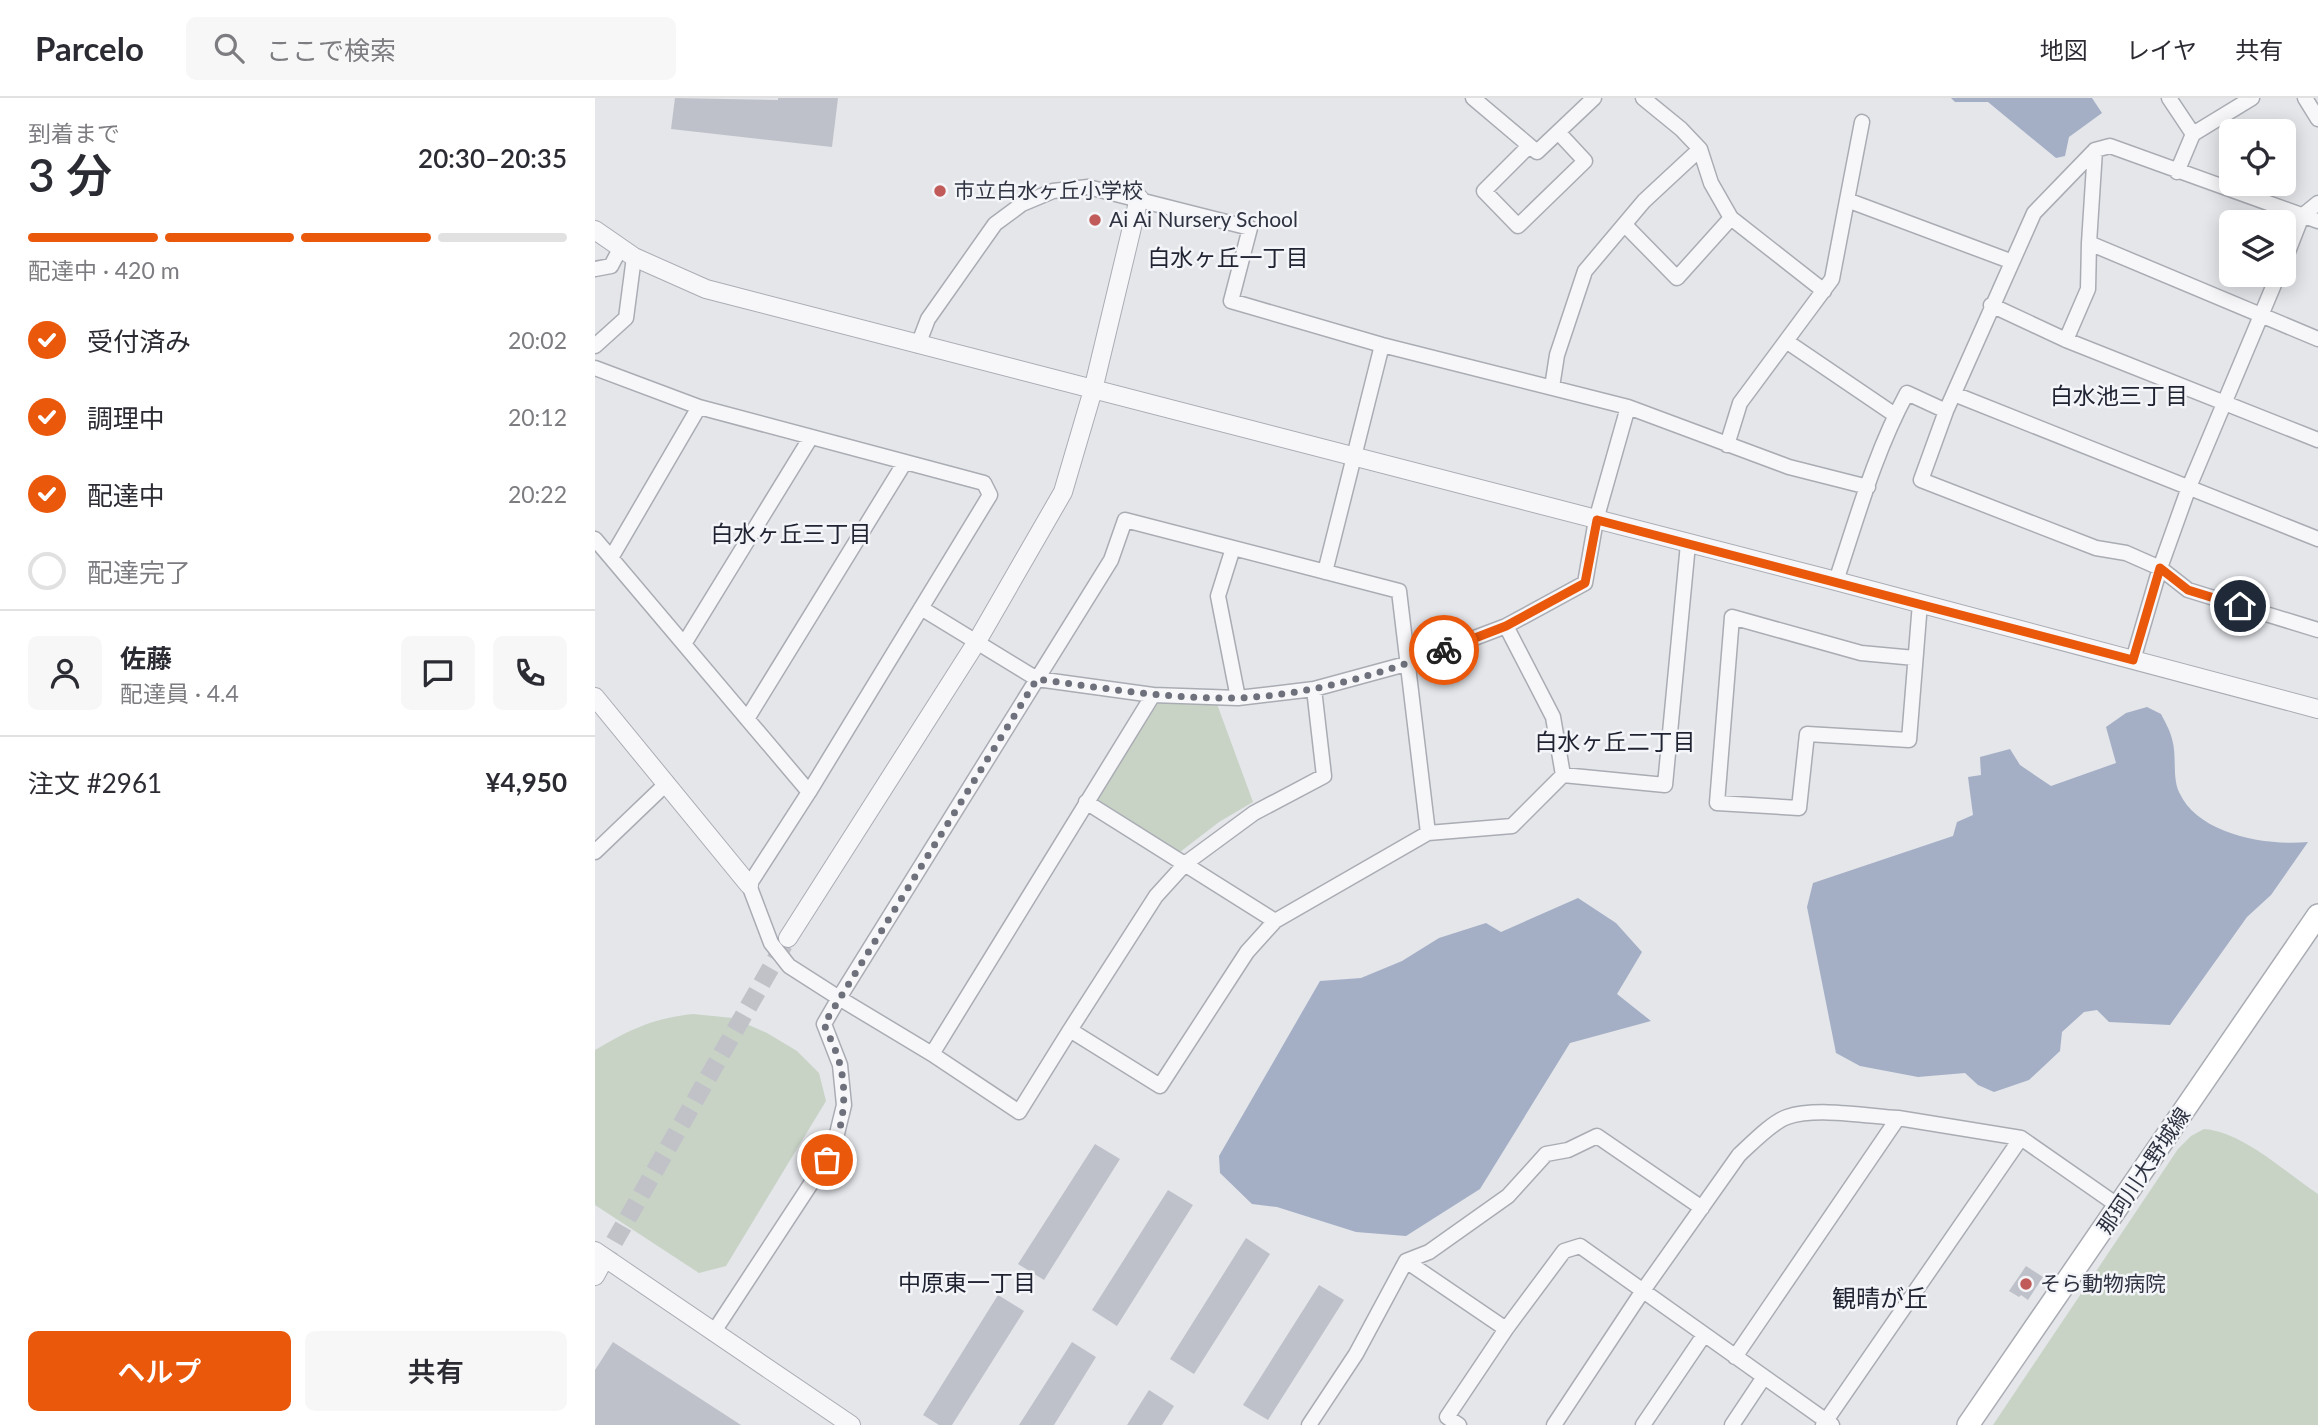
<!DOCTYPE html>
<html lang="ja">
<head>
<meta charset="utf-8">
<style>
	:root { --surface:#fff; --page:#f7f7f7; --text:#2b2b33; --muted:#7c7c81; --line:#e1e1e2; --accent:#ea580c }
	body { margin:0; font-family:Lato,"Noto Sans JP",sans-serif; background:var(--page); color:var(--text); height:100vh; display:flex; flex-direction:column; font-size:26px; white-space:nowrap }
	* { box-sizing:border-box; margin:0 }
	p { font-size:23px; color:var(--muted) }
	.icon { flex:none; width:38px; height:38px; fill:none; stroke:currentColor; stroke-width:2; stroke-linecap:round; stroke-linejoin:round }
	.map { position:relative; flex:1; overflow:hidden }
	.details { display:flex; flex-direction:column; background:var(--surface); width:595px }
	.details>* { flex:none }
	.controls { position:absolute; left:1624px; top:21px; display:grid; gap:14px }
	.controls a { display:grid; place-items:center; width:77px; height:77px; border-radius:10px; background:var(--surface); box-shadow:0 4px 18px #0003; font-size:35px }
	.pin { position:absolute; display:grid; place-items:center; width:60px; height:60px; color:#fff; margin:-30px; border:4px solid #fff; border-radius:50%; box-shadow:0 2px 7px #0007 }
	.courier { position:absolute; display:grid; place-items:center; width:70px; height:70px; margin:-35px; border:5px solid #ea580c; border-radius:50%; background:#fff; color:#222; box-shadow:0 2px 9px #0007 }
	.summary em { font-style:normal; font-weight:600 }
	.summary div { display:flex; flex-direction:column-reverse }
	.summary { display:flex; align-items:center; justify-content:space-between; height:119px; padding:0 28px }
	h1 { font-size:46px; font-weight:600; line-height:52px }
	.bar { display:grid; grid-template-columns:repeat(4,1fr); gap:10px 7px; align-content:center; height:84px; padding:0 28px }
	.bar i { height:9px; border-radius:5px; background:var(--line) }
	.bar .active { background:var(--accent) }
	.bar p { grid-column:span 4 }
	.line { display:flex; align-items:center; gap:18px; padding:0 28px; border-top:2px solid var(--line) }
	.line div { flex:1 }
	.round { display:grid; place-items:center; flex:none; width:74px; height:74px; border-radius:10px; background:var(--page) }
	ol { padding:0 28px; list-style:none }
	li { display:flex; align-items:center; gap:21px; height:77px }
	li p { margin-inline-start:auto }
	li .icon { padding:7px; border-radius:50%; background:var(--accent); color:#fff; stroke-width:4 }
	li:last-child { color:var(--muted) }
	li i { width:38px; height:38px; border:4px solid var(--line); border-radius:50% }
	.action { display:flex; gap:14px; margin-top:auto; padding:14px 28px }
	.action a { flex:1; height:80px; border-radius:10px; background:var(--accent); color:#fff; font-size:28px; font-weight:600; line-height:80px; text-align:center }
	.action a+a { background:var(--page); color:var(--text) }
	header { display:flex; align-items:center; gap:42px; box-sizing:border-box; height:98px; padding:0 35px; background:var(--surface); border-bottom:2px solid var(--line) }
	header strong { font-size:33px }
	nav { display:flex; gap:38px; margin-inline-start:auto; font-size:24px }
	.search { width:490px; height:63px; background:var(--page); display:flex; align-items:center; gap:18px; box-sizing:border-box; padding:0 24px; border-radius:10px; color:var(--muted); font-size:26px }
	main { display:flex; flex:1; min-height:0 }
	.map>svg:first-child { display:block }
</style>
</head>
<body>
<header>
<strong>Parcelo</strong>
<div class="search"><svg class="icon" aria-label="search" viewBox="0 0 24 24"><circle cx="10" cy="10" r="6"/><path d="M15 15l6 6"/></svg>ここで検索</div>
<nav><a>地図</a><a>レイヤ</a><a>共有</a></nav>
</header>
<main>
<section class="details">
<div class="summary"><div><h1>3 分</h1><p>到着まで</p></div><em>20:30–20:35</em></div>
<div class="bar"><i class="active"></i><i class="active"></i><i class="active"></i><i></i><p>配達中 · 420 m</p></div>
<ol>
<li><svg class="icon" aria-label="check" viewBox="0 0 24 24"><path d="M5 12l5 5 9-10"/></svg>受付済み<p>20:02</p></li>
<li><svg class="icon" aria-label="check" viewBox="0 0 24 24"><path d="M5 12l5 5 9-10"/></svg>調理中<p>20:12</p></li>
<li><svg class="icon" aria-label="check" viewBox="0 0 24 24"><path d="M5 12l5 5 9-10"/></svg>配達中<p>20:22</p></li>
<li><i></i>配達完了</li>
</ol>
<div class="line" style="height:126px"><a class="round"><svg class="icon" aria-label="person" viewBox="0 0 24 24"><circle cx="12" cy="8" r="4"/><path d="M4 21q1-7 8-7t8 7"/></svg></a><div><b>佐藤</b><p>配達員 · 4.4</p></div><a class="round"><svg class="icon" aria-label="chat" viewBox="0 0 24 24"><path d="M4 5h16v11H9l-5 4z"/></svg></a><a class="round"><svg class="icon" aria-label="phone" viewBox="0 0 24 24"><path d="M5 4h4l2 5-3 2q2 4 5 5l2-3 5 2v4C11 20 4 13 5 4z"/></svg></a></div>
<div class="line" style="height:91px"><div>注文 #2961</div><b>¥4,950</b></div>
<div class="action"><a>ヘルプ</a><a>共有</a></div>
</section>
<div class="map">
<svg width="1723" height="1327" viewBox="0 0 1723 1327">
	<rect width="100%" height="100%" fill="#e4e6ea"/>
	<!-- green -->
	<path fill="#c8d3c6" d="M563 605 622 606 658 704 624 724 585 754 502 701Z
		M98 916 138 920 172 935 202 953 224 975 231 1003 131 1168 104 1175 0 1107V952C36 931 56 921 98 916Z
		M1609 1031C1648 1034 1690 1074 1723 1096V1327H1398L1583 1051 1596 1038Z"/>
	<!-- water -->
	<path fill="#a4afc6" d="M1356 0H1497L1507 15 1474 39 1470 58 1461 60 1393 4H1360Z
		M1552 609 1566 616C1570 624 1575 632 1577 641 1582 657 1577 679 1584 694 1603 737 1672 748 1713 744L1676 797 1652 819 1575 927 1514 924 1502 912 1489 914 1467 934 1465 953 1434 982 1399 994 1383 987 1370 975 1323 979 1265 968 1241 955 1212 809 1218 785 1358 738 1362 724 1378 717 1373 679 1386 677 1385 659 1415 651 1425 667 1456 688 1521 665 1511 629 1531 615Z
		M983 800 1021 825 1047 854 1022 896 1056 923 975 945 885 1091 811 1138 761 1134 682 1109 657 1106 625 1075 624 1058 725 883 766 880 807 863 844 840 891 825 906 834Z"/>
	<!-- building -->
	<path fill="#bfc1ca" d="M80 0 183 2V0H243L237 49 76 31Z
		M500 1046 525 1061 449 1182 423 1166Z
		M573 1092 598 1107 522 1228 497 1212Z
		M651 1140 675 1156 599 1276 575 1261Z
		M1431 1168 1448 1179 1433 1202 1426 1197 1424 1199 1414 1193Z
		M724 1187 749 1202 673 1322 648 1307Z
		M403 1197 429 1213 357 1327H344L328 1317Z
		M18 1244 146 1327H0V1272Z
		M477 1244 501 1259 459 1327H424Z
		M554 1292 579 1308 567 1327H532Z"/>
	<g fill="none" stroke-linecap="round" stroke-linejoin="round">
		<!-- tertiary-tunnel -->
		<path stroke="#c0c2c8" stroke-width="18" stroke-dasharray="18 9" stroke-linecap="butt" d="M6 1167 191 843"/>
		<defs>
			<path id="minor" d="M878 0 942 54 999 0
				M1048 0 1086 31 1105 51 1116 85 1136 120 1229 193
				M1574 0 1598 36
				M1710 0 1723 21
				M934 48 889 93 923 128 990 63 963 34
				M1500 52 1439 115 1351 313 1326 382 1501 450 1531 455 1565 470 1593 492 1723 532
				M1582 74 1598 36 1657 0
				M1252 102 1267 24
				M1723 123 1515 48 1500 52 1494 145 1723 241
				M1030 127 1082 180 1136 120
				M1689 164 1707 118 1723 105
				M0 171 16 168 25 151
				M1396 207 1471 242 1723 342
				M1471 242 1493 191 1494 145
				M323 247 333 221 400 126 427 106 458 93 493 89 655 130 636 203 787 247 1033 309 1194 369 1273 389
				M0 248 31 220 39 159
				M0 270 104 309 389 385 395 397 214 694
				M957 289 962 257 990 173 1049 103 1105 51
				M1359 296 1723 441
				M1300 317 1191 243 1237 181 1252 102 1415 163
				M1132 347 1145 305 1191 243
				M0 441 214 694 154 787 176 845 194 868 244 900 229 926 245 967 249 1007 238 1052 118 1235
				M638 450 623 498 643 600
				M16 460 104 309
				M730 474 787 247
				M1241 483C1262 420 1280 354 1312 295L1351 313
				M326 510 442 581 558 597
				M911 528 958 619 968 677
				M89 546 216 339
				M1320 560 1266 555 1137 519 1122 705 1204 710 1212 636 1314 642 1325 505
				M1538 562 1565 470 1594 389 1683 177
				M719 591 729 678 659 715 591 765 561 798 475 932 565 988 652 854 680 823 833 735 917 728 968 677 1070 687 1093 446
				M152 621 310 364
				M491 704 680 823
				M0 754 72 685
				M475 932 424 1014 337 956 244 900 516 462 530 422 804 493 833 735
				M337 956 558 597 643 600 719 591 811 566 911 528 990 485 1001 422 1033 309
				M811 1163 834 1154 913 1098 951 1056 973 1052 1002 1038 1107 1110
				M1140 1259 1303 1020 1426 1040
				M714 1327 761 1256 811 1163 911 1231 969 1153 985 1148 1237 1327
				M864 1327 852 1319 911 1231
				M959 1327 1047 1194 1144 1057C1156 1046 1177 1024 1192 1019 1221 1009 1272 1018 1303 1020
				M1048 1327 1109 1237
				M1137 1327 1169 1279
				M1228 1327 1426 1040 1525 1109"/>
			<path id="tertiary" d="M0 132 39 159 111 191 1241 483 1723 611
				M0 599 154 787
				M193 840 381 545 468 394 498 292 544 100
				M0 1153 256 1327
				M0 1178 6 1167"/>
			<path id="secondary" d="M1373 1327 1723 817"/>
		</defs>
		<!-- minor casing -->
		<use href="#minor" stroke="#aaacb4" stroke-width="17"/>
		<!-- tertiary casing -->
		<use href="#tertiary" stroke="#aaacb4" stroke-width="20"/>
		<!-- secondary casing -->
		<use href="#secondary" stroke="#aaacb4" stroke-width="24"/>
		<!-- minor -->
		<use href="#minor" stroke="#f7f7f9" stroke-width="14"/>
		<!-- tertiary -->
		<use href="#tertiary" stroke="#f7f7f9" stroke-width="18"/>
		<!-- secondary -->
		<use href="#secondary" stroke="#fff" stroke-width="21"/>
	</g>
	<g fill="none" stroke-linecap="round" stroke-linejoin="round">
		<!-- done -->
		<path stroke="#6e717c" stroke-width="7" stroke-dasharray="0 12.6" d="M232 1062C248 1036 253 997 245 967 242 953 234 939 229 926L442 581C508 590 573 601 640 600 711 598 783 577 849 552"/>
		<!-- route -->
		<path stroke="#ea580c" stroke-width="9" d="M849 552 911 528 990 485 1002 422 1538 562 1565 470 1593 492 1645 508"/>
	</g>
	<!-- markers -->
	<g fill="#c05b59" stroke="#f4f5f8" stroke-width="2.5">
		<circle cx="345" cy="93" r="7"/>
		<circle cx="500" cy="122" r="7"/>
		<circle cx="1431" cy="1186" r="7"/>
	</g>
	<g text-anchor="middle" stroke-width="5" stroke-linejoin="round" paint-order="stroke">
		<!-- poi labels -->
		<g font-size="21" fill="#2e3241" stroke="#f4f5f8" text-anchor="start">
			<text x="359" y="100">市立白水ヶ丘小学校</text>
			<text x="514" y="129">Ai Ai Nursery School</text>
			<text x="1445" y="1193">そら動物病院</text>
		</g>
		<!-- street labels -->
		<g font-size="21" fill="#2e3241" stroke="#f4f5f8">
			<text transform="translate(1549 1073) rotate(-56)" y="7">那珂川大野城線</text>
		</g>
		<!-- neighbourhood labels -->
		<g font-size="23" fill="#202332" stroke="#f4f5f8">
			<text x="633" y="168">白水ヶ丘一丁目</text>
			<text x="1524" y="306">白水池三丁目</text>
			<text x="196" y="444">白水ヶ丘三丁目</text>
			<text x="1020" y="652">白水ヶ丘二丁目</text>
			<text x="372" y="1193">中原東一丁目</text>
		</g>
		<!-- quarter labels -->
		<g font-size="24" fill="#202332" stroke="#f4f5f8">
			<text x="1285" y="1209">観晴が丘</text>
		</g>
	</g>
</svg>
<div class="controls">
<a><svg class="icon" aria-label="locate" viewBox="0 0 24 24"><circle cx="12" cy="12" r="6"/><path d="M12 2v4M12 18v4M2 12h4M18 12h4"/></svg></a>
<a><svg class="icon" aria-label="layers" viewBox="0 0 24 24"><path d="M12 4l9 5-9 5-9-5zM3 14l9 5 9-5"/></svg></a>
</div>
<div class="pin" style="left:232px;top:1062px;background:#ea580c"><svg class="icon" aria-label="bag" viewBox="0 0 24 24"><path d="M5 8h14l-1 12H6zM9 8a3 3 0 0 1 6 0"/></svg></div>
<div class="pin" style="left:1645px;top:508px;background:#1f2937"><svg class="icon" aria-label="home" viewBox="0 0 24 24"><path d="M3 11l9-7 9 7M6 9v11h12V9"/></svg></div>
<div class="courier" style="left:849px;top:552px"><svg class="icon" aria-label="bike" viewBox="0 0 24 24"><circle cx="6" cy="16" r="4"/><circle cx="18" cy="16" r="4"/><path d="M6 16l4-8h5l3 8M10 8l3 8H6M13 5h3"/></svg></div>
</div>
</main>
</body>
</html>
